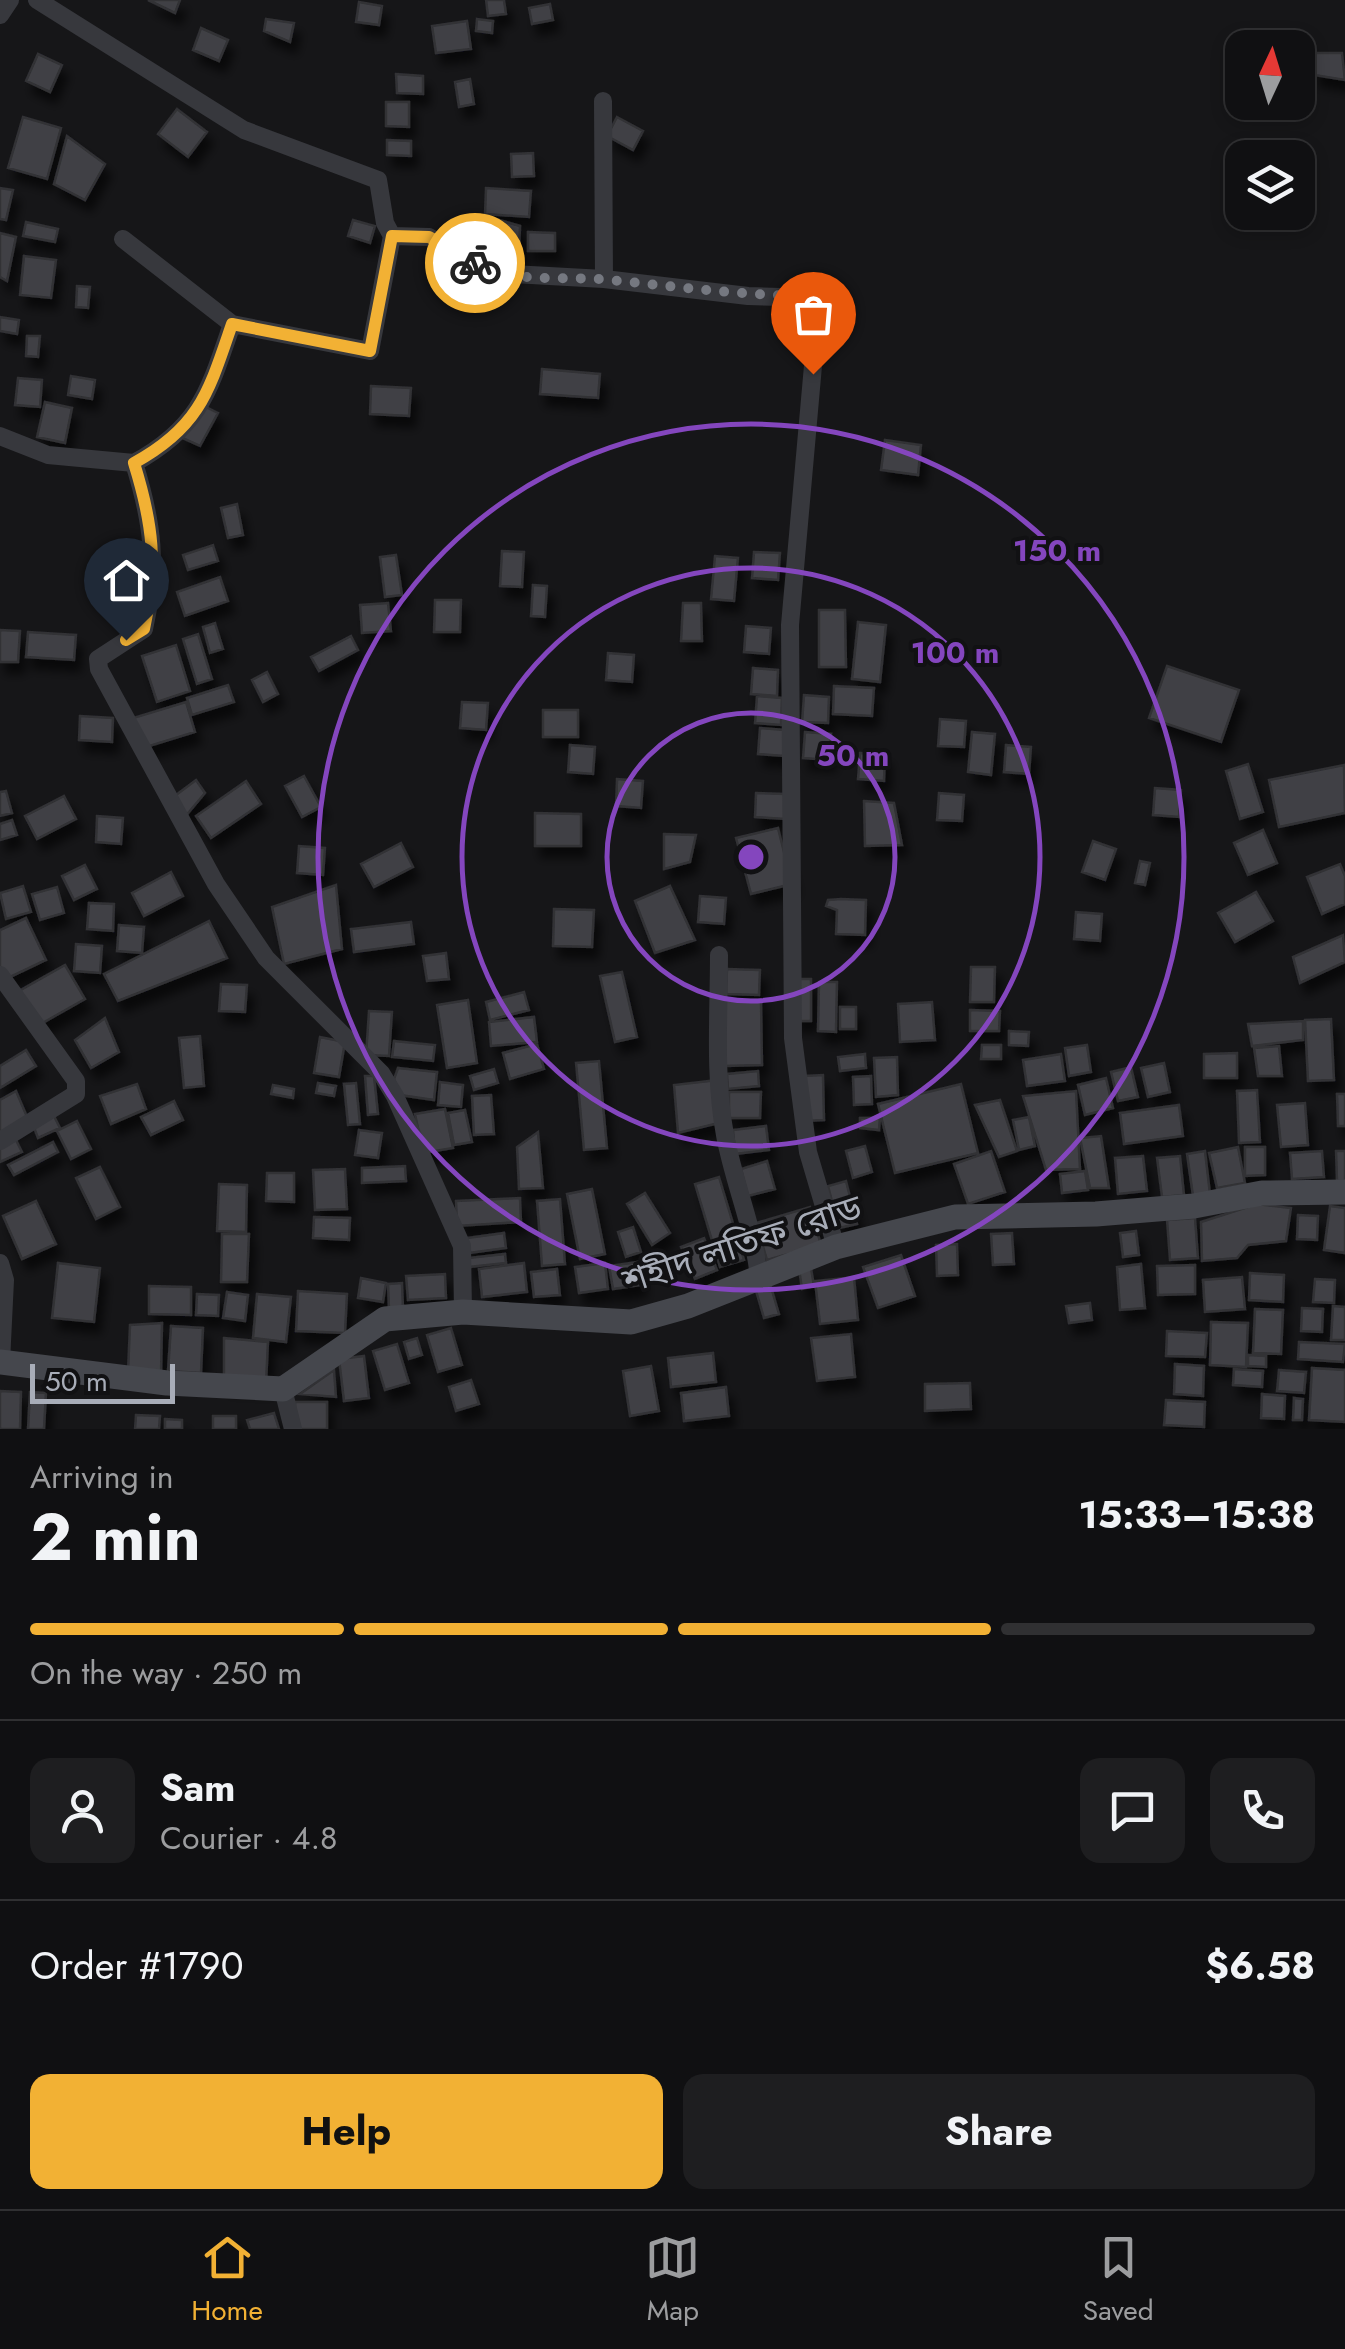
<!DOCTYPE html>
<html lang="en">
<head>
<meta charset="utf-8">
<style>
	:root { --surface:#101012; --page:#1e1e20; --text:#f1f3f6; --muted:#9c9d9f; --line:#303032; --accent:#f2b134 }
	body { margin:0; font-family:Jost,"Noto Sans Bengali",sans-serif; background:var(--page); color:var(--text); height:100vh; display:flex; flex-direction:column; font-size:38px; white-space:nowrap }
	* { box-sizing:border-box; margin:0 }
	p { font-size:32px; color:var(--muted) }
	.icon { flex:none; width:55px; height:55px; fill:none; stroke:currentColor; stroke-width:2; stroke-linecap:round; stroke-linejoin:round }
	.map { position:relative; height:1429px; overflow:hidden }
	.panel { display:flex; flex-direction:column; background:var(--surface); flex:1 }
	.panel>* { flex:none }
	.needle { width:65px; rotate:4deg }
	.buttons { position:absolute; left:1225px; top:30px; display:grid; gap:20px }
	.buttons a { display:grid; place-items:center; width:90px; height:90px; border-radius:20px; background:var(--surface); box-shadow:0 5px 15px #0003,0 0 0 2px var(--line); font-size:50px }
	.scale { position:absolute; left:30px; bottom:25px; width:145px; box-sizing:border-box; padding-left:10px; border:5px solid #a8adb8; border-top:0; font-size:28px; line-height:35px; white-space:nowrap; color:#a8adb8; -webkit-text-stroke:8px #111113; paint-order:stroke }
	.pin { position:absolute; display:grid; place-items:center; width:85px; height:85px; color:#fff; margin:-102px -42px; border-radius:50% 50% 50% 0; rotate:-45deg; box-shadow:0 0 10px #0007 }
	.pin .icon { rotate:45deg }
	.courier { position:absolute; display:grid; place-items:center; width:100px; height:100px; margin:-50px; border:8px solid #f2b134; border-radius:50%; background:#fff; color:#222; box-shadow:0 2px 12px #0007 }
	.head em { font-style:normal; font-weight:700 }
	.head div { display:flex; flex-direction:column-reverse }
	.head { display:flex; align-items:center; justify-content:space-between; height:170px; padding:0 30px }
	h1 { font-size:65px; font-weight:700; line-height:75px }
	.bar { display:grid; grid-template-columns:repeat(4,1fr); gap:15px 10px; align-content:center; height:120px; padding:0 30px }
	.bar i { height:12px; border-radius:8px; background:var(--line) }
	.bar .selected { background:var(--accent) }
	.bar p { grid-column:span 4 }
	.line { display:flex; align-items:center; gap:25px; padding:0 30px; border-top:2px solid var(--line) }
	.line div { flex:1 }
	.round { display:grid; place-items:center; flex:none; width:105px; height:105px; border-radius:20px; background:var(--page) }
	.primary-button { display:flex; gap:20px; margin-top:auto; padding:20px 30px }
	.primary-button a { flex:1; height:115px; border-radius:20px; background:var(--accent); color:#111; font-size:40px; font-weight:700; line-height:115px; text-align:center }
	.primary-button a+a { background:var(--page); color:var(--text) }
	.tabs { display:flex; justify-content:space-around; align-items:center; height:140px; border-top:2px solid var(--line); background:var(--surface); font-size:28px; color:var(--muted) }
	.tabs a { display:grid; justify-items:center; gap:5px }
	.tabs .selected { color:var(--accent) }
	.map>svg:first-child { display:block }
</style>
</head>
<body>
<div class="map">
<svg width="1345" height="1429" viewBox="0 0 1345 1429">
	<defs>
		<filter id="shadow"><feDropShadow dx="6" dy="11" stdDeviation="5" flood-color="#0009"/></filter>
	</defs>
	<rect width="100%" height="100%" fill="#161618"/>
	<!-- building -->
	<path fill="#404145" stroke="#303034" stroke-width="2.5" filter="url(#shadow)" d="M148 0H180L175 13Z
		M486 0H504L506 14 488 16Z
		M359 2 382 6 379 25 356 22Z
		M550 4 553 20 532 24 529 8Z
		M266 19 294 23 290 42 264 31Z
		M477 19 493 21 492 33 476 31Z
		M467 21 471 49 436 53 432 26Z
		M201 28 228 40 219 61 193 50Z
		M1314 53H1342L1345 80 1314 75Z
		M38 54 62 65 50 92 26 81Z
		M396 74 423 76V94L397 93Z
		M470 79 474 104 459 107 455 82Z
		M386 102H409V127L386 126Z
		M177 109 207 132 188 157 158 134Z
		M23 117 61 128 47 179 8 168Z
		M617 117 643 131 633 150 607 136Z
		M67 136 105 164 85 200 54 184Z
		M387 140 411 141V156L387 155Z
		M533 153 534 176 512 177 511 154Z
		M0 188 13 190 6 220 0 219Z
		M486 188 531 191 529 217 485 214Z
		M489 217 520 226 519 256 483 250Z
		M353 220 375 226 370 243 348 236Z
		M26 222 58 229 55 242 23 236Z
		M528 232 555 233V251H528Z
		M0 233 16 237 7 281 0 277Z
		M24 256 56 260 51 298 20 295Z
		M77 286 90 287 88 308 76 307Z
		M0 317 19 320 17 334 0 331Z
		M27 336H40L38 357 26 356Z
		M542 369 600 374 598 398 540 394Z
		M71 376 95 380 92 399 68 395Z
		M18 378 42 380 40 407 15 405Z
		M371 386 411 388 409 416 370 414Z
		M45 402 72 408 65 443 37 437Z
		M202 405 218 413 200 446 180 437Z
		M885 440 921 445 918 475 881 470Z
		M237 504 243 535 228 538 221 508Z
		M213 545 218 561 188 570 183 555Z
		M502 551 524 552 522 587 500 586Z
		M754 552 780 553 778 580 752 578Z
		M396 555 402 595 385 597 380 557Z
		M715 556 738 558 734 601 711 599Z
		M220 577 228 601 185 616 177 592Z
		M533 585 547 586 545 617 531 616Z
		M435 600H461L460 632H434Z
		M388 603 391 631 362 633 360 605Z
		M683 603H701L702 641H681Z
		M819 610H845L846 667H819Z
		M858 622 886 625 880 682 852 679Z
		M215 623 223 649 210 653 203 627Z
		M746 626 771 628 769 654 744 652Z
		M0 630 20 631 18 662H0Z
		M28 632 76 635 74 660 26 657Z
		M198 634 212 679 197 684 183 639Z
		M351 636 358 650 319 671 311 657Z
		M176 645 190 691 157 702 142 656Z
		M608 653 634 655 632 682 606 680Z
		M1167 666 1239 690 1221 742 1149 718Z
		M753 668 778 670 777 696 751 694Z
		M267 672 278 694 263 702 252 680Z
		M228 685 234 702 192 715 187 698Z
		M834 686 874 688 872 716 833 714Z
		M804 695 829 697 828 723 802 722Z
		M757 696 782 698 781 725 755 723Z
		M186 702 195 732 143 748 133 718Z
		M462 702 488 703 486 730 460 728Z
		M543 710H578V737H543Z
		M80 716 113 718 112 742 79 740Z
		M940 719 966 721 964 747 938 746Z
		M760 728 785 730 784 756 758 754Z
		M805 732 831 734 829 760 803 758Z
		M972 732 995 734 991 775 968 772Z
		M570 745 595 747 593 774 568 772Z
		M1006 745 1031 747 1029 774 1004 772Z
		M860 753 885 754 884 781 858 779Z
		M1248 764 1263 812 1240 819 1226 771Z
		M1344 765 1345 813 1279 827 1269 780Z
		M304 776 321 807 302 817 285 786Z
		M617 779 643 781 641 808 616 806Z
		M196 780 205 793 184 818 176 795Z
		M246 781 261 804 211 838 196 816Z
		M1155 788 1181 790 1179 817 1153 815Z
		M6 791 12 813 0 816V792Z
		M756 793 786 794 785 819 755 817Z
		M939 793 964 795 962 821 937 820Z
		M64 796 76 819 37 839 25 816Z
		M864 801 894 803 902 845 865 846Z
		M535 813 581 814V846H535Z
		M97 816 123 818 121 844 96 842Z
		M12 820 17 835 0 840V824Z
		M778 828 792 884 751 894 736 838Z
		M1263 830 1277 863 1248 875 1234 843Z
		M664 834 696 835 690 862 664 869Z
		M1093 841 1116 849 1105 880 1082 872Z
		M401 843 413 867 374 887 361 864Z
		M299 846 325 848 323 875 297 873Z
		M1140 861 1150 863 1145 885 1135 883Z
		M1340 864 1345 876V904L1322 914 1307 877Z
		M85 865 97 889 74 900 62 876Z
		M171 872 183 896 144 916 132 893Z
		M336 885 342 949 284 964 272 907Z
		M23 886 31 912 6 919 0 893Z
		M670 886 695 940 655 953 635 901Z
		M57 887 64 913 40 920 32 894Z
		M1256 892 1273 921 1235 942 1218 913Z
		M700 896 726 898 724 924 698 922Z
		M841 899 866 900 865 935 836 934 837 910 826 906 828 900Z
		M89 903 114 904 113 931 87 929Z
		M554 909 594 910 592 947 553 946Z
		M1076 912 1102 914 1100 941 1074 939Z
		M26 918 46 960 6 979 0 967V930Z
		M209 921 227 958 118 1001 104 974Z
		M411 922 414 944 354 952 351 929Z
		M119 925 144 927 142 953 117 951Z
		M1343 935 1345 962 1300 983 1293 957Z
		M76 944 102 946 100 973 74 971Z
		M446 953 449 979 427 981 423 956Z
		M65 965 85 999 39 1025 19 991Z
		M971 967H995L994 1002H970Z
		M727 969 760 970 759 995 726 994Z
		M622 972 637 1037 615 1042 600 976Z
		M793 979H811V1021H793Z
		M819 982H837L836 1032 818 1031Z
		M221 984 247 985 245 1012 219 1011Z
		M524 992 529 1010 490 1020 486 1002Z
		M468 1000 477 1063 447 1068 437 1005Z
		M724 1000H761L762 1065 725 1066Z
		M932 1002 935 1040 900 1042 898 1004Z
		M840 1007H856V1029H840Z
		M970 1010 1000 1011 999 1031H970Z
		M369 1011 392 1012 389 1056 366 1055Z
		M534 1017 537 1042 491 1046 489 1022Z
		M105 1018 119 1052 91 1068 75 1040Z
		M1331 1019 1334 1080 1308 1081 1305 1020Z
		M1303 1021V1040L1252 1046 1248 1024Z
		M1009 1031 1029 1032 1028 1046 1009 1045Z
		M200 1036 204 1086 184 1088 179 1038Z
		M320 1037 345 1042 339 1077 314 1073Z
		M394 1041 435 1045 433 1061 392 1057Z
		M537 1044 544 1069 510 1079 503 1053Z
		M982 1045H1001V1059H981Z
		M1087 1045 1091 1072 1069 1076 1065 1048Z
		M1279 1046 1282 1076H1258L1254 1048Z
		M26 1050 36 1066 0 1088V1066Z
		M1237 1053V1078H1204V1054Z
		M865 1054 866 1068 840 1071 838 1057Z
		M1061 1054 1065 1081 1027 1086 1023 1060Z
		M897 1057 898 1095 876 1097 874 1058Z
		M599 1061 607 1148 584 1150 576 1063Z
		M1164 1063 1170 1092 1148 1097 1141 1068Z
		M1131 1067 1138 1097 1118 1101 1111 1072Z
		M398 1068 437 1072 434 1100 400 1095 394 1079Z
		M494 1069 498 1083 474 1090 470 1076Z
		M758 1071 759 1086 728 1089 727 1074Z
		M823 1075 824 1120 805 1121 803 1076Z
		M365 1076H374L378 1114 368 1115Z
		M871 1076 872 1104 854 1105 853 1077Z
		M1106 1078 1113 1108 1085 1115 1078 1085Z
		M718 1080 723 1122 678 1133 674 1085Z
		M440 1082 463 1085 461 1107 438 1105Z
		M318 1083 336 1086 334 1096 316 1093Z
		M356 1083 360 1124 348 1125 344 1084Z
		M137 1084 146 1109 111 1124 100 1096Z
		M961 1084 978 1153 895 1173 878 1104Z
		M273 1085 294 1089 293 1098 271 1094Z
		M1257 1090 1260 1142 1239 1143 1237 1091Z
		M16 1091 28 1119 0 1133V1100Z
		M1076 1091 1080 1169 1046 1170 1023 1096Z
		M729 1092H761L760 1118H729Z
		M1337 1094H1345V1126H1338Z
		M491 1095 494 1134 474 1135 472 1096Z
		M1000 1100 1017 1151 999 1157 975 1105Z
		M174 1101 183 1120 151 1135 141 1117Z
		M1305 1103 1308 1145 1281 1147 1277 1105Z
		M1179 1105 1183 1136 1124 1144 1120 1113Z
		M445 1109 453 1148 423 1153 415 1114Z
		M465 1110 472 1142 454 1145 448 1113Z
		M54 1116 60 1128 38 1138 33 1125Z
		M1029 1117 1035 1146 1019 1150 1013 1120Z
		M860 1118H880L879 1130 860 1128Z
		M77 1121 91 1149 71 1159 57 1131Z
		M766 1126 769 1150 735 1154 733 1130Z
		M359 1130 382 1133 378 1158 355 1155Z
		M538 1132 543 1188 519 1189 517 1147Z
		M1101 1136 1109 1188H1090L1080 1138Z
		M16 1140 22 1152 0 1162V1147Z
		M53 1142 58 1152 14 1175 8 1165Z
		M865 1146 872 1172 853 1178 846 1151Z
		M1238 1147 1245 1183 1217 1188 1209 1153Z
		M1245 1147H1265V1175L1245 1176Z
		M991 1151 1005 1192 968 1204 954 1164Z
		M1205 1151 1210 1194 1193 1196 1187 1154Z
		M1322 1151 1324 1177 1292 1179 1290 1153Z
		M1336 1151H1345V1181H1337Z
		M1143 1156 1147 1191 1118 1194 1115 1158Z
		M1180 1156 1184 1195 1162 1197 1157 1158Z
		M767 1161 775 1189 748 1196 741 1169Z
		M405 1166 406 1181 362 1183V1168Z
		M100 1167 120 1207 96 1219 76 1178Z
		M345 1169 347 1209 315 1210 313 1170Z
		M1085 1171 1088 1190 1062 1193 1060 1174Z
		M267 1173H294V1202L266 1201Z
		M719 1177 744 1260 720 1267 695 1184Z
		M846 1181 857 1224 839 1228 828 1186Z
		M219 1184 247 1185 246 1232 217 1231Z
		M592 1189 605 1254 580 1259 567 1194Z
		M645 1193 670 1233 652 1245 627 1204Z
		M520 1198 521 1222 457 1226 456 1201Z
		M560 1199 565 1264 542 1266 537 1201Z
		M36 1201 56 1244 22 1259 3 1216Z
		M1257 1204 1291 1208 1286 1241 1248 1245 1237 1258 1202 1261 1201 1222Z
		M1330 1206 1345 1208V1253L1324 1250Z
		M810 1207 821 1245 767 1260 756 1223Z
		M1298 1215 1318 1216 1317 1240 1297 1239Z
		M314 1217 350 1218 349 1240 313 1238Z
		M1195 1218 1198 1258 1170 1260 1167 1220Z
		M633 1227 641 1252 626 1257 618 1232Z
		M1136 1231 1139 1255 1123 1257 1120 1233Z
		M504 1233 506 1248 469 1253 467 1238Z
		M1012 1233 1014 1264 993 1265 991 1234Z
		M222 1234H249L247 1282H221Z
		M704 1238 717 1270 695 1279 681 1247Z
		M957 1244 958 1275 937 1276 936 1245Z
		M505 1254 506 1263 469 1267 468 1258Z
		M901 1255 915 1296 878 1308 863 1267Z
		M638 1262 641 1285 613 1289 609 1266Z
		M58 1263 100 1268 94 1322 52 1318Z
		M524 1263 527 1292 482 1297 479 1269Z
		M605 1263 608 1289 579 1293 575 1267Z
		M1141 1264 1145 1308 1120 1310 1117 1267Z
		M1195 1265V1294L1158 1295 1157 1266Z
		M811 1268 814 1286 802 1289 799 1269Z
		M557 1269 560 1295 534 1297 531 1272Z
		M1250 1273 1284 1275 1283 1302 1249 1300Z
		M445 1274 446 1298 408 1300 406 1276Z
		M854 1277 858 1320 820 1324 815 1281Z
		M1242 1277 1245 1309 1205 1312 1203 1280Z
		M361 1278 386 1283 383 1302 358 1298Z
		M1315 1279 1335 1280 1334 1303 1313 1302Z
		M402 1283 403 1308 389 1309 388 1284Z
		M149 1286 191 1287V1315L149 1314Z
		M771 1287 779 1314 764 1318 756 1291Z
		M298 1291 347 1294 345 1333 296 1331Z
		M227 1292 248 1295 245 1321 223 1318Z
		M197 1294 219 1295 218 1316 196 1315Z
		M257 1294 291 1297 286 1342 253 1338Z
		M1090 1303 1092 1320 1069 1323 1066 1306Z
		M1333 1306 1345 1307V1340H1331Z
		M1302 1308 1323 1309 1322 1332 1301 1331Z
		M1255 1309 1283 1310 1281 1354 1253 1353Z
		M1211 1322 1248 1323 1246 1367 1210 1365Z
		M162 1323 161 1375 128 1371 130 1325Z
		M171 1326 203 1328 201 1373 168 1371Z
		M451 1328 462 1365 438 1372 427 1335Z
		M1167 1331 1207 1333 1205 1357 1166 1356Z
		M851 1334 855 1377 817 1381 811 1338Z
		M224 1338 268 1342 266 1384 224 1382Z
		M417 1338 422 1355 409 1359 404 1342Z
		M1299 1342 1345 1344 1343 1362 1298 1359Z
		M397 1344 409 1383 385 1390 373 1351Z
		M713 1353 716 1382 671 1387 668 1358Z
		M1248 1355 1266 1356V1367L1248 1366Z
		M364 1356 369 1398 344 1401 339 1359Z
		M1175 1364 1204 1366 1203 1396 1174 1394Z
		M651 1366 659 1411 630 1416 623 1371Z
		M1312 1368 1345 1370V1422L1309 1420Z
		M1234 1369 1263 1371 1262 1387 1233 1385Z
		M334 1370 336 1397 300 1394Z
		M1279 1370 1306 1372 1304 1393 1277 1391Z
		M471 1380 479 1404 456 1411 449 1387Z
		M970 1383 971 1409 925 1411V1384Z
		M726 1387 729 1416 684 1421 681 1393Z
		M0 1391 21 1392 20 1429H0Z
		M30 1392 46 1393 44 1429H28Z
		M1262 1394 1285 1396 1284 1419 1261 1418Z
		M1294 1398 1303 1399 1302 1420H1293Z
		M1166 1400 1205 1402 1204 1427 1164 1425Z
		M295 1402H327V1429H295Z
		M274 1413 279 1429H250L247 1420Z
		M136 1415 160 1416 159 1429H135Z
		M213 1416H236V1429H213Z
		M165 1419 182 1420V1429H165Z"/>
	<g fill="none" stroke-linecap="round" stroke-linejoin="round">
		<!-- street -->
		<path stroke="#37383d" stroke-width="18" d="M37 0 244 130 378 180 385 223 392 236
			M0 15 10 0
			M603 101 604 279
			M123 239 232 324
			M0 436 48 455 134 463C153 524 158 566 144 629L98 659 99 669 216 884 266 958 381 1073 395 1096 462 1246 463 1312
			M134 463C200 427 209 391 232 324L370 351 392 236 429 237 492 273 604 279 748 296 819 298 790 625 793 1038 808 1152 836 1247
			M719 955C719 1014 714 1076 725 1135 734 1184 755 1230 759 1279
			M0 975 76 1081V1094L0 1141
			M0 1263 5 1280 1 1362
			M283 1389 293 1429"/>
		<!-- secondary -->
		<path stroke="#45474d" stroke-width="25" d="M0 1362 167 1383 283 1389 385 1319 463 1312 631 1322 688 1306 836 1247 955 1217 1096 1214 1194 1206 1262 1193 1345 1192"/>
	</g>
	<g fill="none" stroke-linecap="round" stroke-linejoin="round">
		<!-- done -->
		<path stroke="#757880" stroke-width="10" stroke-dasharray="0 18" d="M475 263C515 285 566 275 610 280 680 287 746 296 816 296L820 302 813 374"/>
		<!-- route -->
		<path stroke="#f2b134" stroke-width="12" d="M126 640 144 629C158 566 153 524 134 463 200 427 209 391 232 324L370 351 392 236 429 237 475 263"/>
	</g>
	<!-- distance rings -->
	<g fill="none" stroke="#8446be" stroke-width="5">
		<circle cx="751" cy="857" r="144"/>
		<circle cx="751" cy="857" r="289"/>
		<circle cx="751" cy="857" r="433"/>
	</g>
	<g text-anchor="middle" stroke-width="8" stroke-linejoin="round" paint-order="stroke">
		<!-- street labels -->
		<g font-size="35" fill="#a8adb8" stroke="#111113">
			<text transform="translate(742 1244) rotate(-18)" y="12">শহীদ লতিফ রোড</text>
		</g>
	</g>
	<circle cx="751" cy="857" r="15" fill="#8446be" stroke="#111113" stroke-width="5"/>
	<g font-size="30" text-anchor="middle" font-weight="bold" fill="#8446be" stroke="#111113" stroke-width="8" stroke-linejoin="round" paint-order="stroke">
		<text x="1057" y="561">150 m</text>
		<text x="955" y="663">100 m</text>
		<text x="853" y="766">50 m</text>
	</g>
</svg>
<div class="buttons">
<a><svg class="needle" viewBox="-14 -14 28 28"><path d="M0-13l5 13h-10z" fill="#e53935"/><path d="M0 13l5-13h-10z" fill="#9c9d9f"/></svg></a>
<a><svg class="icon" aria-label="layers" viewBox="0 0 24 24"><path d="M12 4l9 5-9 5-9-5zM3 14l9 5 9-5"/></svg></a>
</div>
<div class="scale">50 m</div>
<div class="pin" style="left:813px;top:374px;background:#ea580c"><svg class="icon" aria-label="bag" viewBox="0 0 24 24"><path d="M5 8h14l-1 12H6zM9 8a3 3 0 0 1 6 0"/></svg></div>
<div class="pin" style="left:126px;top:640px;background:#1f2937"><svg class="icon" aria-label="home" viewBox="0 0 24 24"><path d="M3 11l9-7 9 7M6 9v11h12V9"/></svg></div>
<div class="courier" style="left:475px;top:263px"><svg class="icon" aria-label="bike" viewBox="0 0 24 24"><circle cx="6" cy="16" r="4"/><circle cx="18" cy="16" r="4"/><path d="M6 16l4-8h5l3 8M10 8l3 8H6M13 5h3"/></svg></div>
</div>
<section class="panel">
<div class="head"><div><h1>2 min</h1><p>Arriving in</p></div><em>15:33–15:38</em></div>
<div class="bar"><i class="selected"></i><i class="selected"></i><i class="selected"></i><i></i><p>On the way · 250 m</p></div>
<div class="line" style="height:180px"><a class="round"><svg class="icon" aria-label="person" viewBox="0 0 24 24"><circle cx="12" cy="8" r="4"/><path d="M4 21q1-7 8-7t8 7"/></svg></a><div><b>Sam</b><p>Courier · 4.8</p></div><a class="round"><svg class="icon" aria-label="chat" viewBox="0 0 24 24"><path d="M4 5h16v11H9l-5 4z"/></svg></a><a class="round"><svg class="icon" aria-label="phone" viewBox="0 0 24 24"><path d="M5 4h4l2 5-3 2q2 4 5 5l2-3 5 2v4C11 20 4 13 5 4z"/></svg></a></div>
<div class="line" style="height:130px"><div>Order #1790</div><b>$6.58</b></div>
<div class="primary-button"><a>Help</a><a>Share</a></div>
</section>
<nav class="tabs">
<a class="selected"><svg class="icon" aria-label="home" viewBox="0 0 24 24"><path d="M3 11l9-7 9 7M6 9v11h12V9"/></svg>Home</a>
<a><svg class="icon" aria-label="map" viewBox="0 0 24 24"><path d="M3 6l6-2 6 2 6-2v14l-6 2-6-2-6 2zM9 4v14M15 6v14"/></svg>Map</a>
<a><svg class="icon" aria-label="saved" viewBox="0 0 24 24"><path d="M7 4h10v16l-5-4-5 4z"/></svg>Saved</a>
</nav>
</body>
</html>
